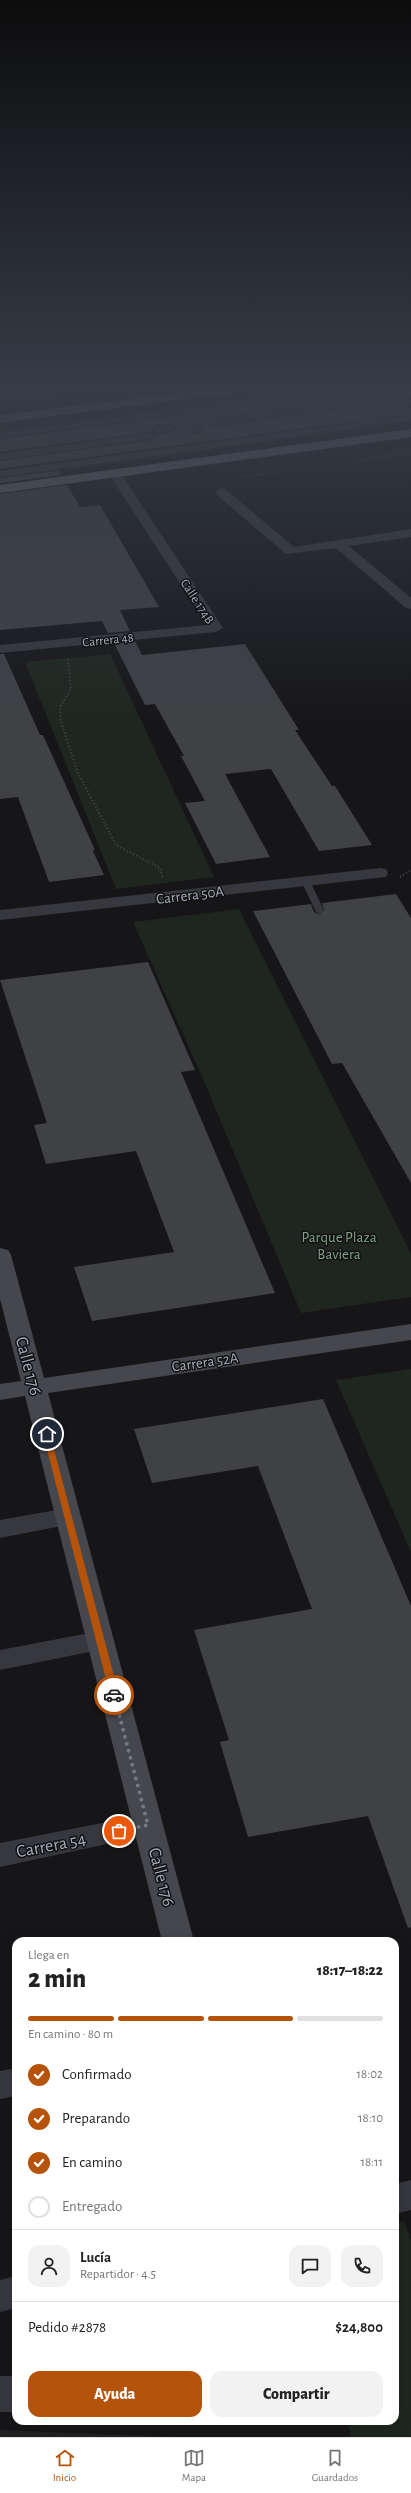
<!DOCTYPE html>
<html lang="es">
<head>
<meta charset="utf-8">
<style>
	:root { --surface:#fff; --page:#f2f2f2; --text:#222; --muted:#767676; --line:#e0e0e0; --accent:#b45309 }
	body { margin:0; font-family:"Alegreya Sans",sans-serif; background:var(--page); color:var(--text); height:100vh; display:flex; flex-direction:column; font-size:15px; white-space:nowrap }
	* { box-sizing:border-box; margin:0 }
	p { font-size:13px; color:var(--muted) }
	.icon { flex:none; width:22px; height:22px; fill:none; stroke:currentColor; stroke-width:2; stroke-linecap:round; stroke-linejoin:round }
	.map { position:relative; flex:1; overflow:hidden }
	.sheet { position:absolute; left:12px; top:1937px; width:387px; height:488px; display:flex; flex-direction:column; background:var(--surface); border-radius:12px; box-shadow:0 4px 16px #0002 }
	.sheet>* { flex:none }
	.pin { position:absolute; display:grid; place-items:center; width:34px; height:34px; color:#fff; margin:-17px; border:2px solid #fff; border-radius:50%; box-shadow:0 1px 4px #0007 }
	.courier { position:absolute; display:grid; place-items:center; width:40px; height:40px; margin:-20px; border:3px solid #b45309; border-radius:50%; background:#fff; color:#222; box-shadow:0 1px 5px #0007 }
	.summary em { font-style:normal; font-weight:800 }
	.summary div { display:flex; flex-direction:column-reverse }
	.summary { display:flex; align-items:center; justify-content:space-between; height:68px; padding:0 16px }
	h1 { font-size:26px; font-weight:800; line-height:30px }
	.bar { display:grid; grid-template-columns:repeat(4,1fr); gap:6px 4px; align-content:center; height:48px; padding:0 16px }
	.bar i { height:5px; border-radius:3px; background:var(--line) }
	.bar .active { background:var(--accent) }
	.bar p { grid-column:span 4 }
	.line { display:flex; align-items:center; gap:10px; padding:0 16px; border-top:1px solid var(--line) }
	.line div { flex:1 }
	.round { display:grid; place-items:center; flex:none; width:42px; height:42px; border-radius:12px; background:var(--page) }
	ol { padding:0 16px; list-style:none }
	li { display:flex; align-items:center; gap:12px; height:44px }
	li p { margin-inline-start:auto }
	li .icon { padding:4px; border-radius:50%; background:var(--accent); color:#fff; stroke-width:4 }
	li:last-child { color:var(--muted) }
	li i { width:22px; height:22px; border:2px solid var(--line); border-radius:50% }
	.button { display:flex; gap:8px; margin-top:auto; padding:8px 16px }
	.button a { flex:1; height:46px; border-radius:12px; background:var(--accent); color:#fff; font-size:16px; font-weight:800; line-height:46px; text-align:center }
	.button a+a { background:var(--page); color:var(--text) }
	.tab-bar { display:flex; justify-content:space-around; align-items:center; height:56px; border-top:1px solid var(--line); background:var(--surface); font-size:11px; color:var(--muted) }
	.tab-bar a { display:grid; justify-items:center; gap:2px }
	.tab-bar .active { color:var(--accent) }
	.map>svg:first-child { display:block }
</style>
</head>
<body>
<div class="map">
<svg width="411" height="2437" viewBox="0 0 411 2437">
	<rect width="100%" height="100%" fill="#161618"/>
	<!-- built -->
	<path fill="#222225" d="M0 2430 175 2437H0Z"/>
	<!-- green -->
	<path fill="#1e261f" d="M51 390H105L15 405 0 401V399Z
		M299 390H317L0 432V428Z
		M411 422 376 428 0 480V477Z
		M411 447V455L338 464 404 448Z
		M110 654 214 877 116 889 25 662Z
		M239 909 411 1254V1297L301 1313 206 1086 133 922Z
		M411 1369V1552L336 1380Z
		M404 2221 411 2240V2437H351L348 2421H395V2223Z"/>
	<!-- building -->
	<path fill="#404145" fill-rule="evenodd" d="M367 391 381 394 210 419 207 424 212 427 379 403V407L383 409 411 408V414L0 469V461L152 440 155 438V434L173 432 176 428 172 424 155 426 152 428V432L0 452V439L343 394 349 392ZM203 425 205 429 203 433 194 434 190 432 192 426Z
		M59 471 61 475 0 483V478Z
		M67 485 80 507 100 505 159 607 120 610 130 631 108 633 102 621 0 630V494Z
		M135 641 142 655 245 644 299 730H295L332 786H335L372 845 319 851 271 769 225 774 270 857 216 864 185 803 205 801 181 756H184L155 704 145 705 114 643Z
		M0 654H4L40 735H43L95 850 93 851 104 875 49 882 18 797 0 799Z
		M396 894 411 918V1183L342 1063 332 1064 253 911 311 904 314 912 319 914 324 910 322 903Z
		M148 962 195 1070 181 1072 275 1293 92 1321 74 1267 174 1252 136 1151 46 1164 34 1125 47 1123 0 980Z
		M323 1399 411 1606V1927L408 1928 368 1816 248 1837 220 1742 229 1740 194 1630 312 1609 258 1466 152 1483 134 1429Z"/>
	<g fill="none" stroke-linecap="round" stroke-linejoin="round">
		<!-- path-far1 -->
		<path stroke="#3d3f44" stroke-width="1.5" stroke-dasharray="1 2" stroke-linecap="butt" d="M316 466 327 472
			M240 475 242 477 283 471"/>
		<!-- path -->
		<path stroke="#3d3f44" stroke-width="2" stroke-dasharray="1.5 2" stroke-linecap="butt" d="M68 659 71 689 60 707 61 722 78 773 116 845 160 868 163 879
			M400 877 411 870"/>
		<!-- lane-far1 -->
		<path stroke="#37383d" stroke-width="6" d="M383 405 411 403
			M211 423 411 394
			M156 430 172 428
			M194 430 201 429
			M0 435 342 390
			M0 457 151 436
			M0 474 411 418"/>
		<!-- lane -->
		<path stroke="#37383d" stroke-width="8" d="M306 882 319 909"/>
		<!-- street -->
		<path fill="#37383d" fill-rule="evenodd" d="M29 390 27 392 0 397V391Z
			M115 470 121 474 223 628 216 632 0 653V645L207 625 109 474Z
			M221 488 225 489 294 547 411 529V537L349 546 411 598V609L406 608 336 548 286 554 217 495 215 492Z
			M380 868 386 869 388 873 386 877 0 920V910Z
			M68 1508 77 1511 80 1517 77 1523 0 1538V1520Z
			M100 1631 109 1634 113 1641 109 1648 0 1670V1650Z
			M148 1814 158 1817 162 1825 158 1833 0 1867V1843Z
			M16 2068V2096L0 2099V2071Z
			M411 2180V2210L395 2214V2184Z
			M16 2276V2308L0 2312V2280Z
			M0 2376H16V2412H0Z"/>
		<!-- secondary -->
		<path fill="#45474d" fill-rule="evenodd" d="M0 1248 8 1250 11 1255 44 1378 411 1324V1340L48 1393 194 1941H162L25 1396 0 1400V1384L21 1381 0 1299Z"/>
		<!-- highway -->
		<path fill="#63666e" fill-rule="evenodd" d="M205 390H238L232 393 0 423V415Z
			M411 429V437L0 493V485Z"/>
		<!-- path-bridge -->
		<path stroke="#3d3f44" stroke-width="1.5" stroke-dasharray="1 2" stroke-linecap="butt" d="M175 390 269 468"/>
	</g>
	<!-- sky -->
	<linearGradient id="sky" x2="0" y2="1"><stop stop-color="#0c0c0d"/><stop offset="0.53" stop-color="#363c48"/><stop offset="1" stop-color="#363c48" stop-opacity="0"/></linearGradient>
	<rect width="411" height="731" fill="url(#sky)"/>
	<!-- route -->
	<path fill="#b45309" d="M47 1432 50 1434 119 1695 114 1698 110 1695 43 1434Z"/>
	<g fill="none" stroke-linecap="round" stroke-linejoin="round">
		<!-- done -->
		<path stroke="#757880" stroke-width="4" stroke-dasharray="0 7.2" d="M114 1695 148 1825 119 1831"/>
	</g>
	<g text-anchor="middle" stroke-width="3" stroke-linejoin="round" paint-order="stroke">
		<!-- far-street labels -->
		<g font-size="13" fill="#a8adb8" stroke="#111113">
			<text transform="translate(198 601) rotate(57)" y="5">Calle 174B</text>
			<text transform="translate(108 639) rotate(-6)" y="5">Carrera 48</text>
		</g>
		<!-- street labels -->
		<g font-size="15" fill="#a8adb8" stroke="#111113">
			<text transform="translate(190 895) rotate(-7)" y="5">Carrera 50A</text>
			<text transform="translate(205 1362) rotate(-8)" y="5">Carrera 52A</text>
		</g>
		<!-- park labels -->
		<g font-size="15" fill="#7fa381" stroke="#111113">
			<text x="339" y="1242">Parque Plaza<tspan x="339" dy="17">Baviera</tspan></text>
		</g>
		<!-- near-street labels -->
		<g font-size="18" fill="#a8adb8" stroke="#111113">
			<text transform="translate(29 1366) rotate(75)" y="6">Calle 176</text>
			<text transform="translate(51 1845) rotate(-11)" y="6">Carrera 54</text>
			<text transform="translate(162 1877) rotate(75)" y="6">Calle 176</text>
		</g>
	</g>
</svg>
<div class="pin" style="left:119px;top:1831px;background:#ea580c"><svg class="icon" aria-label="bag" viewBox="0 0 24 24"><path d="M5 8h14l-1 12H6zM9 8a3 3 0 0 1 6 0"/></svg></div>
<div class="pin" style="left:47px;top:1434px;background:#1f2937"><svg class="icon" aria-label="home" viewBox="0 0 24 24"><path d="M3 11l9-7 9 7M6 9v11h12V9"/></svg></div>
<div class="courier" style="left:114px;top:1695px"><svg class="icon" aria-label="car" viewBox="0 0 24 24"><path d="M5 17H2v-5l4-1 3-4h7l3 4 3 1v5h-3M9 17h6M6 11h13"/><circle cx="7" cy="17" r="2"/><circle cx="17" cy="17" r="2"/></svg></div>
<section class="sheet">
<div class="summary"><div><h1>2 min</h1><p>Llega en</p></div><em>18:17–18:22</em></div>
<div class="bar"><i class="active"></i><i class="active"></i><i class="active"></i><i></i><p>En camino · 80 m</p></div>
<ol>
<li><svg class="icon" aria-label="check" viewBox="0 0 24 24"><path d="M5 12l5 5 9-10"/></svg>Confirmado<p>18:02</p></li>
<li><svg class="icon" aria-label="check" viewBox="0 0 24 24"><path d="M5 12l5 5 9-10"/></svg>Preparando<p>18:10</p></li>
<li><svg class="icon" aria-label="check" viewBox="0 0 24 24"><path d="M5 12l5 5 9-10"/></svg>En camino<p>18:11</p></li>
<li><i></i>Entregado</li>
</ol>
<div class="line" style="height:72px"><a class="round"><svg class="icon" aria-label="person" viewBox="0 0 24 24"><circle cx="12" cy="8" r="4"/><path d="M4 21q1-7 8-7t8 7"/></svg></a><div><b>Lucía</b><p>Repartidor · 4.5</p></div><a class="round"><svg class="icon" aria-label="chat" viewBox="0 0 24 24"><path d="M4 5h16v11H9l-5 4z"/></svg></a><a class="round"><svg class="icon" aria-label="phone" viewBox="0 0 24 24"><path d="M5 4h4l2 5-3 2q2 4 5 5l2-3 5 2v4C11 20 4 13 5 4z"/></svg></a></div>
<div class="line" style="height:52px"><div>Pedido #2878</div><b>$24,800</b></div>
<div class="button"><a>Ayuda</a><a>Compartir</a></div>
</section>
</div>
<nav class="tab-bar">
<a class="active"><svg class="icon" aria-label="home" viewBox="0 0 24 24"><path d="M3 11l9-7 9 7M6 9v11h12V9"/></svg>Inicio</a>
<a><svg class="icon" aria-label="map" viewBox="0 0 24 24"><path d="M3 6l6-2 6 2 6-2v14l-6 2-6-2-6 2zM9 4v14M15 6v14"/></svg>Mapa</a>
<a><svg class="icon" aria-label="saved" viewBox="0 0 24 24"><path d="M7 4h10v16l-5-4-5 4z"/></svg>Guardados</a>
</nav>
</body>
</html>
